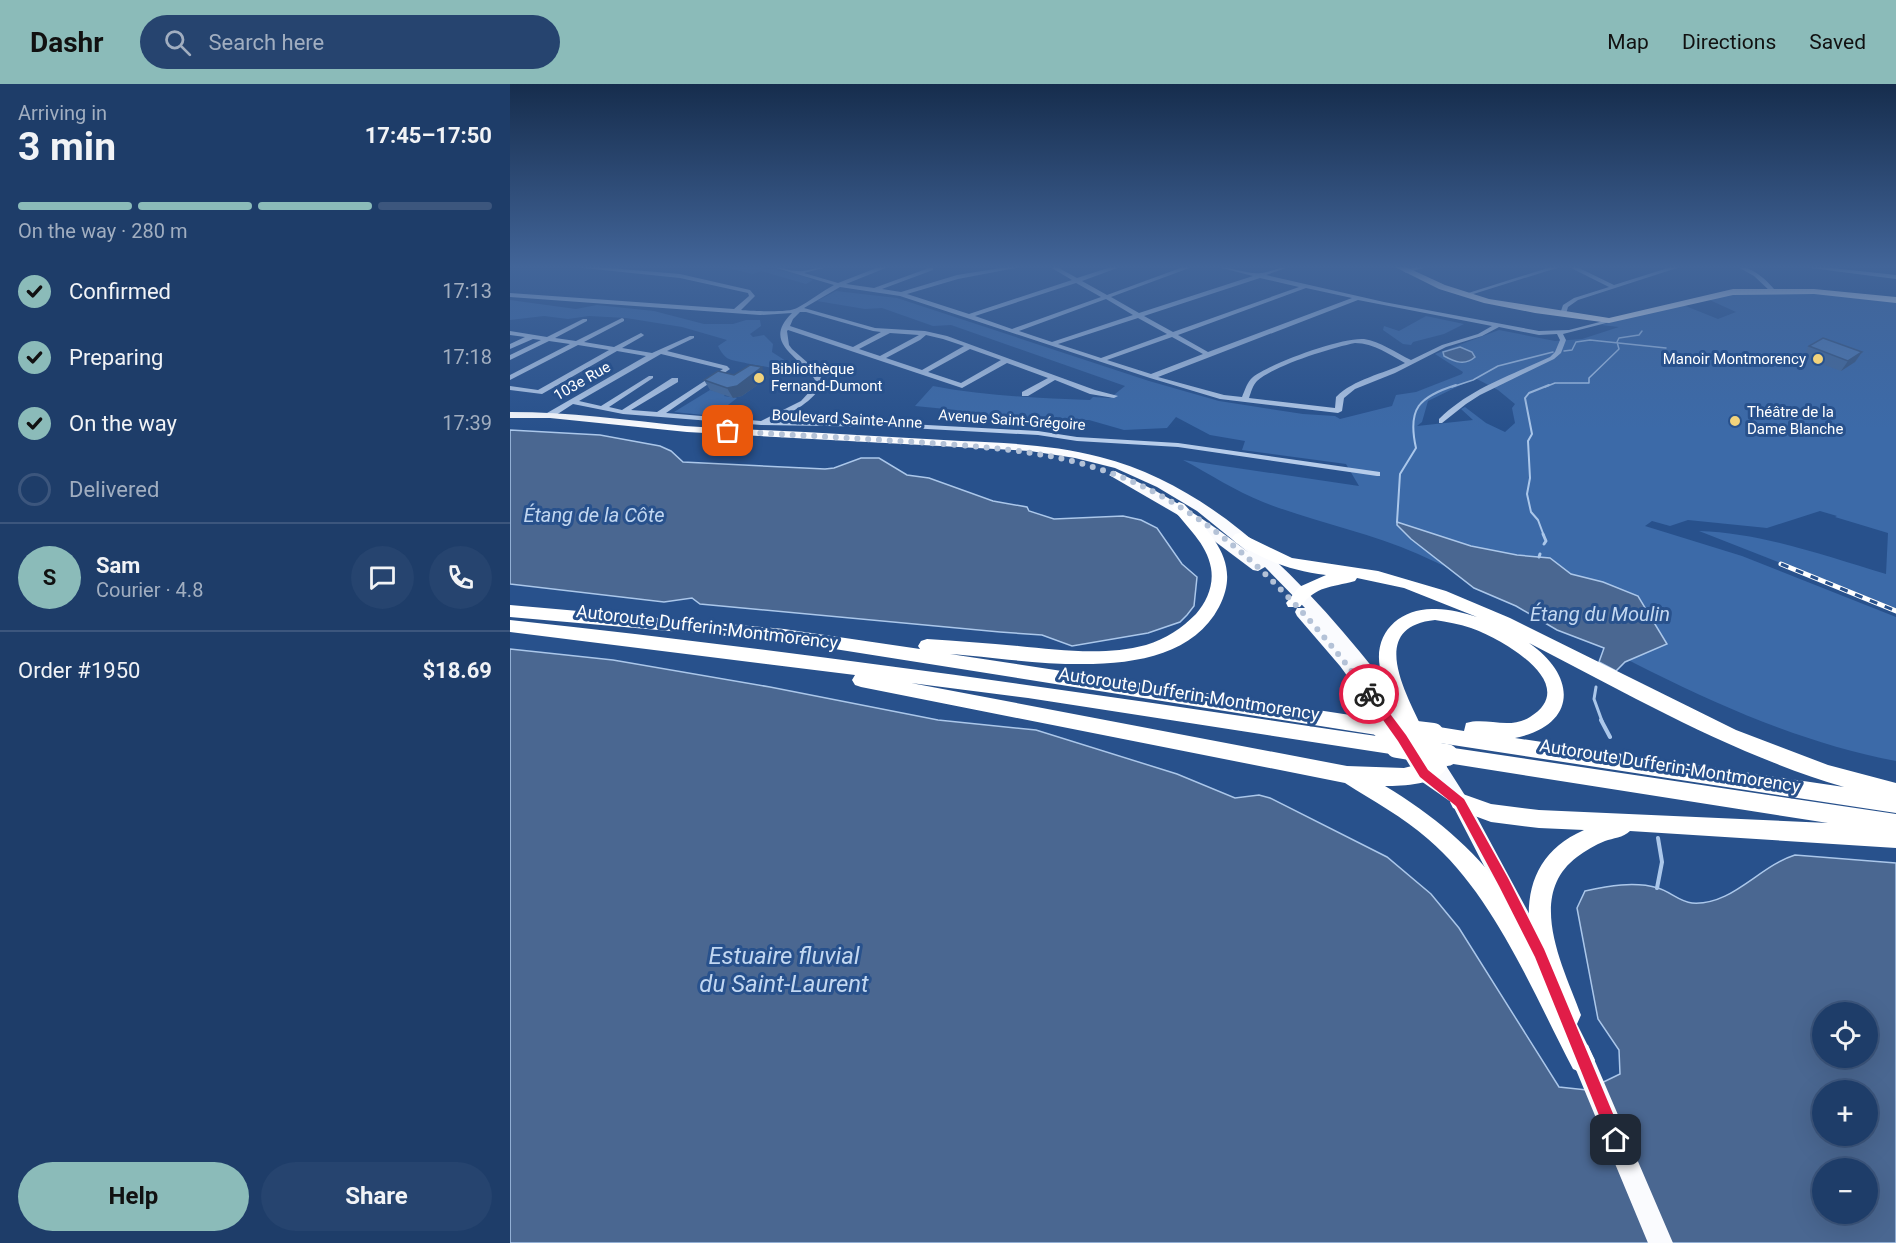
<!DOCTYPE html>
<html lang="en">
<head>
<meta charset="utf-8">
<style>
	:root { --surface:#1e3d69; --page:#26446f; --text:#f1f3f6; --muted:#a1aec0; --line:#3c567d; --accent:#8bbbb9 }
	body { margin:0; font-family:Roboto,sans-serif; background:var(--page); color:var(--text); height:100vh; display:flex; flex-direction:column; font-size:22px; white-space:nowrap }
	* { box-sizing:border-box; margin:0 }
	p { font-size:20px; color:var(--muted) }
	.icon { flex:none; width:33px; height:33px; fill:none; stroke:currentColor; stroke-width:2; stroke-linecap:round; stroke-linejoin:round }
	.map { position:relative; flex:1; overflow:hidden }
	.drawer { display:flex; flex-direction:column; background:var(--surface); width:510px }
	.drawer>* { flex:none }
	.fabs { position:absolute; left:1302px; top:918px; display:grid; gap:12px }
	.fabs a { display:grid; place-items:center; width:66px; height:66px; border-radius:50%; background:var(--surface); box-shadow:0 6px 24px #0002,0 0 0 2px var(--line); font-size:30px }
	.pin { position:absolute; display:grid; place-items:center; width:51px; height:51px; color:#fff; margin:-26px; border-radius:12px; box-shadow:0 3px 9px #0006 }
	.courier { position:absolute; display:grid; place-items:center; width:60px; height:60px; margin:-30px; border:4px solid #e11d48; border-radius:50%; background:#fff; color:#222; box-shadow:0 2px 8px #0007 }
	.overview em { font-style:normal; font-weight:700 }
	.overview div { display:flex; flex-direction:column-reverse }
	.overview { display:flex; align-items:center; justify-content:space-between; height:102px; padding:0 18px }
	h1 { font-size:39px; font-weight:700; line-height:45px }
	.bar { display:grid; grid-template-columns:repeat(4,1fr); gap:9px 6px; align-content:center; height:72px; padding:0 18px }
	.bar i { height:8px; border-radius:4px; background:var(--line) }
	.bar .selected { background:var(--accent) }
	.bar p { grid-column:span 4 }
	.line { display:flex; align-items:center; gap:15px; padding:0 18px; border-top:2px solid var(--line) }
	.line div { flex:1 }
	.round { display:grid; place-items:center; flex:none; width:63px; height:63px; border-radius:32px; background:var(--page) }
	ol { padding:0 18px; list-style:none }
	li { display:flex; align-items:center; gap:18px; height:66px }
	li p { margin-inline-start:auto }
	li .icon { padding:6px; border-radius:50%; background:var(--accent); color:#111; stroke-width:4 }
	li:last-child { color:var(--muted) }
	li i { width:33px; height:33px; border:3px solid var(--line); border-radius:50% }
	.cta { display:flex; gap:12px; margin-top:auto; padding:12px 18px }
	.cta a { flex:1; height:69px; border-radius:36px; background:var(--accent); color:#111; font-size:24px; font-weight:700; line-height:69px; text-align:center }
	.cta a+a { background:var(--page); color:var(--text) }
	header { display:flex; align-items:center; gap:36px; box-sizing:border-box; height:84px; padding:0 30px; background:var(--accent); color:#111 }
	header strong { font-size:28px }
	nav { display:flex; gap:33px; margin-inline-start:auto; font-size:21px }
	.search { width:420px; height:54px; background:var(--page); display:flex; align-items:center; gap:15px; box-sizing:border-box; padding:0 21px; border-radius:33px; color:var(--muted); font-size:22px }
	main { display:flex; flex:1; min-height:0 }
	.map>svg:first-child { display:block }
</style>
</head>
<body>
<header>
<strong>Dashr</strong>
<div class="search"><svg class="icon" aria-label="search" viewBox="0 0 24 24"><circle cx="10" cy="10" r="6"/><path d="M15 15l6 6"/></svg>Search here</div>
<nav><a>Map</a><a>Directions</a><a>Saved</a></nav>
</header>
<main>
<section class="drawer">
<div class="overview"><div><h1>3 min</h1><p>Arriving in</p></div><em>17:45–17:50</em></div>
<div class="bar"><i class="selected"></i><i class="selected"></i><i class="selected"></i><i></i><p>On the way · 280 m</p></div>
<ol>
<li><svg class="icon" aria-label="check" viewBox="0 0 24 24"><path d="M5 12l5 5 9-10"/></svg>Confirmed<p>17:13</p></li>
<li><svg class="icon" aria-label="check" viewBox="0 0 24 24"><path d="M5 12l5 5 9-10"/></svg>Preparing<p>17:18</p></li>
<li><svg class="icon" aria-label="check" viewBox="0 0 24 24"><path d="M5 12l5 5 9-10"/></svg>On the way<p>17:39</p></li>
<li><i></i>Delivered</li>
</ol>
<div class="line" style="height:108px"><b class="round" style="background:var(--accent);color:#111">S</b><div><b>Sam</b><p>Courier · 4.8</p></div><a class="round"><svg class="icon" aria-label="chat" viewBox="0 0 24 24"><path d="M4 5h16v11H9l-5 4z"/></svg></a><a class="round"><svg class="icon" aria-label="phone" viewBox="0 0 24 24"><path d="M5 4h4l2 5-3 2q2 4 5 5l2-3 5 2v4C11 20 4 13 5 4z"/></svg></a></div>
<div class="line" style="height:78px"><div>Order #1950</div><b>$18.69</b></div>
<div class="cta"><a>Help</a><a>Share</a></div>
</section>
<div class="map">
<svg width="1386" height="1159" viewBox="0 0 1386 1159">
	<rect width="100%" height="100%" fill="#28518c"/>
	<!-- green -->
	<path fill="#3c6aa8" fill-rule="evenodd" d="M213 183C245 183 273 184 303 196L296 200 251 187 243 190Z
		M326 207 387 214 639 297 709 317 793 330 825 332 830 335 882 322 886 311 906 308 952 290 953 288 925 270 989 246 1045 257 1072 255 1109 243 1091 241 1168 219 1208 235 1226 228 1193 213 1206 210 1300 207 1386 216V524L1189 447C1253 449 1315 472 1376 490L1378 449 1325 433 1327 432 1310 427 1257 444 1178 436 1160 442 1142 437 1135 442 1232 472 1386 533V677C1213 644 1067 541 908 470 858 448 804 438 753 418 725 407 700 390 673 376L849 402 836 380 732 366 735 357 700 351 666 333 657 344 614 346 579 336 500 337 453 332 446 326 405 322 423 302C475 312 527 314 580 316L583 313 600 314 615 302 441 241 423 242 372 224 355 225 307 217ZM965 294 988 306 1005 320 1002 324 1005 339 995 348 976 339 955 323 951 325 963 336 907 342 912 338 918 317Z
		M0 216 66 225 87 221 144 227 194 240H223L236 236H250L251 242 240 250 243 253 254 251 263 260 262 268 276 277 266 285C256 282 223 278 217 274 213 271 210 266 208 262L217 256 172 243 116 234 79 232 58 235 34 232 0 236Z
		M916 232 954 240 934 250 903 258 901 261 893 260 873 246 874 242 889 247Z
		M200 306 216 310 214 312 227 314 204 332 164 328Z"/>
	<!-- water -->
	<path fill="#4a6791" stroke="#abc7ea" stroke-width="1.5" fill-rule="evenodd" d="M950 263 962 268 965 273C955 282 945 278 934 272L933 268Z
		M0 346 90 351 150 362 161 367 173 378 315 385 324 384 351 374H369L397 391 419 394 483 417 517 423 519 427 544 435 613 432 631 436 647 444 672 480 687 493 684 522 677 531 670 538 638 549 562 562 532 551 490 548 190 520 182 514 154 518 0 500Z
		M887 438 961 462 1007 471 1040 474 1061 490 1093 498 1128 512 1157 560 1115 578 1106 587 1089 578 1094 564 1047 546 1006 522 964 504 901 455 887 441Z
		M0 565 103 576 260 603 428 636 526 646 667 690 725 714 749 711 760 714 877 773 921 810 949 844 1049 1003 1077 1006 1110 990 1109 966 1088 935 1067 824 1075 807C1098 802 1124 797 1148 804 1159 807 1170 818 1182 819 1222 822 1249 782 1285 771L1386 779V1159H0ZM1312 928H1358V974H1312ZM1312 1006H1358V1052H1312ZM1312 1084H1358V1130H1312Z"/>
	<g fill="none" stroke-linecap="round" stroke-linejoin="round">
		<!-- stream-far3 -->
		<path stroke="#abc7ea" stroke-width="1.5" d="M1066 258 1080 256 1156 264
			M1107 258 1109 254 1129 251 1132 247
			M1054 267 1062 266 1066 258
			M942 303 963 296 988 282 1043 268
			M1035 303 1045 299H1079V294L1109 265 1107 258"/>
		<!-- stream-far2 -->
		<path stroke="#abc7ea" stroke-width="2" d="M887 438 890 390 906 364C897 324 909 313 946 301
			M1034 452 1028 436 1021 428 1017 410 1020 394 1018 357 1022 350 1015 314 1019 309 1039 301"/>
		<!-- stream-far1 -->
		<path stroke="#abc7ea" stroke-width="3" d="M1033 450 1036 457 1034 460
			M1029 473 1030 470
			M1086 603 1084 615 1092 637"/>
		<!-- stream -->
		<path stroke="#abc7ea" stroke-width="4" d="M1091 636 1100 653
			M1147 804 1152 778 1148 754"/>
		<!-- minor -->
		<path fill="#b6ccea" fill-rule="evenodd" d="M64 183H88L170 190 240 206 245 212 231 226C242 227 279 229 287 224 300 217 311 208 324 201L263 183C272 183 279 187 288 187 296 188 307 183 317 183L294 189 328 199 369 183H378L336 200 364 204 419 184H423V186L372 205 391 208 447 191 497 183H511L448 195 397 210 459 230 562 196 540 183H547L567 194 601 183H610L572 197 597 211 673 183H682L601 213 629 229 743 192 708 183C722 183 739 191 751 189 761 188 768 183 779 183L756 191 874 218 1029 247 1059 246 1105 234 1108 236 1053 250 1056 256 1051 269 1044 275 970 311 956 320 932 339H929V335C959 305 1001 291 1040 273L1045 268 1050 256 1047 250 1029 251 989 243 972 252 936 263 885 289 845 305 834 314 832 327 828 329 710 315 640 294 390 212 330 203 294 224 365 244 415 247 437 252 585 306 608 312 604 314 580 310 545 296 518 312H512V308L538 294 497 279 452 304 278 246 277 247 279 261 282 265 306 286 314 298C302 319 284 327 263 337L381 339 528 347 567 353 668 359 870 388V392H867L668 363 567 357 528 351 381 343 251 341 113 330 63 320 43 333H37V329L136 272 107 267 32 310 0 306V302L28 306 99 266 68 261 0 296V291L60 260 39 257 0 276V271L31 256 23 255 0 265V260L15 253 0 251V247L37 253 73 235H77V237L45 254 66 257 112 234 114 235V237L74 258 104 263 131 249 134 251 133 252 112 264 142 269 180 252H184V254L157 267 217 282 220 285 156 329 251 337 291 317 302 305 306 298C295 274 249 261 282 229L250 231 0 213V209L224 225 239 212 238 209 170 194ZM750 194 789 203 663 248 634 232ZM566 199 591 213 502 245 465 232ZM796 204 842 214 698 268 668 251ZM596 215 623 231 542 258 509 247ZM848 216 982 242 968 250 932 261 901 276C886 269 870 257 854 255 832 253 761 279 743 293 737 298 735 306 732 313L714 311 648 293ZM290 228H296L363 247 371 248 343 263 280 242 283 235ZM628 234 657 250 591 274 548 260ZM380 249 409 251 370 272 349 265ZM416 251 433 255 454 262 412 286 376 274 410 256ZM662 253 693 270 641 290 597 276ZM845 259C864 259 880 271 895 279 873 290 844 295 826 313L825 324 739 314C741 308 743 301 747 297 765 281 821 264 845 259ZM460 265 491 276 451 299 418 288ZM151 270 213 285 147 328 121 326 168 298V294H162L112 326 99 323 143 294V292H139L91 322 69 317Z
			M905 183H916L896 189 893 187Z
			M1041 183H1050L957 212 952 211Z
			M1059 183H1067L1104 201 1161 183H1170L1068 216 1058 223 1056 230 1053 232 1050 230 1053 221 1064 214 1099 203Z
			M1228 183C1244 183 1256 196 1266 207L1261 208 1244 192Z
			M1293 183H1313L1386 191V195Z"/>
		<!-- major -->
		<path fill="#fafbfe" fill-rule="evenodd" d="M885 183H896L935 201 979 215 1099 234 1223 205H1304L1386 213V219L1304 210 1223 211 1099 239 1025 229 974 219 929 205Z
			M0 328C59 328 117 336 175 342 215 345 255 346 295 348 347 351 399 354 451 357 498 359 545 361 590 373 723 407 818 526 898 628L900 633 898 638 890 639 916 678 914 674 916 669 922 667 928 669 956 713 1035 859 1038 866 1035 873 1028 876 1021 873 941 718 908 695 886 659 830 582 787 532 785 528 787 524H795L755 483 748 487 743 486 675 435 599 391 605 387 609 389C656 410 699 437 739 469L687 427 647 403 605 384 565 374 520 367 177 348 40 334H0Z
			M1070 958 1078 961 1163 1159H1138L1059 969 1062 961Z"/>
		<!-- highway -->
		<path fill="#fff" fill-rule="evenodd" d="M669 418 674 420C702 451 732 479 709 523 665 607 516 575 440 570L873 636 880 638 883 644 880 650 873 652 274 557 0 533V521L274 545 410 565 408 562 411 557 417 555C447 557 478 559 508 562 550 566 595 572 636 561 656 555 672 544 686 530 697 517 704 501 701 484 697 459 675 442 662 423Z
			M730 449 782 474 868 487 936 507 1000 534 1226 646 1318 681 1386 699V729L923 658 915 653 913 657 906 659 899 657C888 634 874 609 870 584 863 548 891 523 926 525 940 525 954 529 967 533L894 504 847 494 845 497C820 504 807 501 790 523H778L776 519 789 503 816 491C781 487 754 476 725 458L722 454 725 450ZM925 536C937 538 949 540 961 544 990 554 1073 600 1020 633 999 646 977 633 956 639L954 647 923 642 916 644 914 648C897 611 856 543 925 536ZM1019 559C1122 612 1222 670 1334 703L1005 654C1068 641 1067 592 1019 559Z
			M0 536C297 568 592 611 887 655L894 657 897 663 894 669 887 671 518 614 401 599 837 682 894 684 929 675 927 671 930 665 937 663 1386 730V764L1120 747C1113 754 1103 754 1095 757 1085 761 1075 767 1067 773 1015 812 1054 884 1071 931L1067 940 1085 976 1081 985 1072 989 1063 985C1023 909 984 811 918 755 893 733 863 717 835 699L351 603 345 601 342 596 345 591 0 548ZM935 679H937L1318 739 1029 726 981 720 950 709 943 712 940 718 943 724 981 738 1029 744 1074 746C1026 767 1013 807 1021 856 1013 841 1005 823 995 808 963 764 922 730 875 702 893 702 928 701 937 683Z"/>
		<defs>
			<path id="rail" d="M1271 480 1386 527"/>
		</defs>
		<!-- rail casing -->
		<use href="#rail" stroke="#fff" stroke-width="5"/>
		<!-- rail -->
		<use href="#rail" stroke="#28518c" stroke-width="3" stroke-dasharray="8" stroke-linecap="butt"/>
		<!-- highway-bridge -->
		<path stroke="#fff" stroke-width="22" d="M873 644 923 650
			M887 663 937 671"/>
	</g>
	<!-- wall -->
	<path fill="#456999" d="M1299 262 1352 268 1345 278 1331 287 1292 273Z
		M257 294 232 312 223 314 200 306 194 296Z"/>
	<!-- shaded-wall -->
	<path fill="#38557d" d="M1352 268 1345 278 1331 287 1338 277Z
		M252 283 257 294 232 312 223 314 217 304Z"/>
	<!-- building -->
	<path fill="#507ab2" stroke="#38557d" stroke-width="1.5" d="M1313 254 1352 268 1338 277 1299 262Z
		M240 281 252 283 227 302 217 304 194 296 208 287 224 291Z"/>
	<!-- sky -->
	<linearGradient id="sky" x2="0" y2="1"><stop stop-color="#162d4d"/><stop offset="0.53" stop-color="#426599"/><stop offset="1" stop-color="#426599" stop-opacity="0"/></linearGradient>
	<rect width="1386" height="345" fill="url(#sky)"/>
	<!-- route -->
	<path fill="#e11d48" d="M859 606 863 607 896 651 918 686 954 715 998 794 1034 865 1114 1056 1112 1061 1106 1063 1101 1061 1025 873 989 802 946 722 910 693 888 657 856 612V607Z"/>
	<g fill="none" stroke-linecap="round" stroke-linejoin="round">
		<!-- done -->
		<path stroke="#b4c2d7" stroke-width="6" stroke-dasharray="0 10.8" d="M218 347C280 351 342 354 404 358 463 362 526 365 583 383 699 418 789 516 859 610"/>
	</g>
	<!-- markers -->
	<g fill="#f2d37c" stroke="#28518c" stroke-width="2">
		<circle cx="1308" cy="275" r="6"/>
		<circle cx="249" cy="294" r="6"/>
		<circle cx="1225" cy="337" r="6"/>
	</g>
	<g text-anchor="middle" stroke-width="6" stroke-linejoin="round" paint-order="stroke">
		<!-- far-poi labels -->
		<g font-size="15" fill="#fff" stroke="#28518c" text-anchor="start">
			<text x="1296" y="280" text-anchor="end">Manoir Montmorency</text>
			<text x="261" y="290">Bibliothèque<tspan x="261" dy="17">Fernand-Dumont</tspan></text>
			<text x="1237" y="333">Théâtre de la<tspan x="1237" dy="17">Dame Blanche</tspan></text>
		</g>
		<!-- far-street labels -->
		<g font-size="15" fill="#fff" stroke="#28518c">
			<text transform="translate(72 297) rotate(-30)" y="5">103e Rue</text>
			<text transform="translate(337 335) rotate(3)" y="5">Boulevard Sainte-Anne</text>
			<text transform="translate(502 336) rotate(4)" y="5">Avenue Saint-Grégoire</text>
		</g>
		<!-- street labels -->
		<g font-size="18" fill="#fff" stroke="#28518c">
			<text transform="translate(197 543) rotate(7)" y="6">Autoroute Dufferin-Montmorency</text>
			<text transform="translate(679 610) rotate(9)" y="6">Autoroute Dufferin-Montmorency</text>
			<text transform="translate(1160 682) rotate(9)" y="6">Autoroute Dufferin-Montmorency</text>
		</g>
		<!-- water labels -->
		<g font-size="20" font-style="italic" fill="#c2d7f1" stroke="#28518c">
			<text x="84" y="438">Étang de la Côte</text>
			<text x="1090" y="537">Étang du Moulin</text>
		</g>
		<!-- near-water labels -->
		<g font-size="24" font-style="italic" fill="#c2d7f1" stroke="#28518c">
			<text x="274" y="880">Estuaire fluvial<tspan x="274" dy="28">du Saint-Laurent</tspan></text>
		</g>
	</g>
</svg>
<div class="fabs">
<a><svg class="icon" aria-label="locate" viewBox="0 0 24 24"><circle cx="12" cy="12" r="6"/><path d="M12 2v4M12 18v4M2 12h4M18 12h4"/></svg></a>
<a>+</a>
<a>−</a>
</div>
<div class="pin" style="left:218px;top:347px;background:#ea580c"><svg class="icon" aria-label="bag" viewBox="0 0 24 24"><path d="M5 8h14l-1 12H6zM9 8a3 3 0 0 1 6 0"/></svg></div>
<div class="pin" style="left:1106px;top:1056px;background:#1f2937"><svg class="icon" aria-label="home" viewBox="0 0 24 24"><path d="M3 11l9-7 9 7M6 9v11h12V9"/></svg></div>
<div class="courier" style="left:859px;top:610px"><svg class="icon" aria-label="bike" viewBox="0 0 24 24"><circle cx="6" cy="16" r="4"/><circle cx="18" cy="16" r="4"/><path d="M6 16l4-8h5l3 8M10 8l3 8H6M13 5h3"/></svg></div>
</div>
</main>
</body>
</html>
